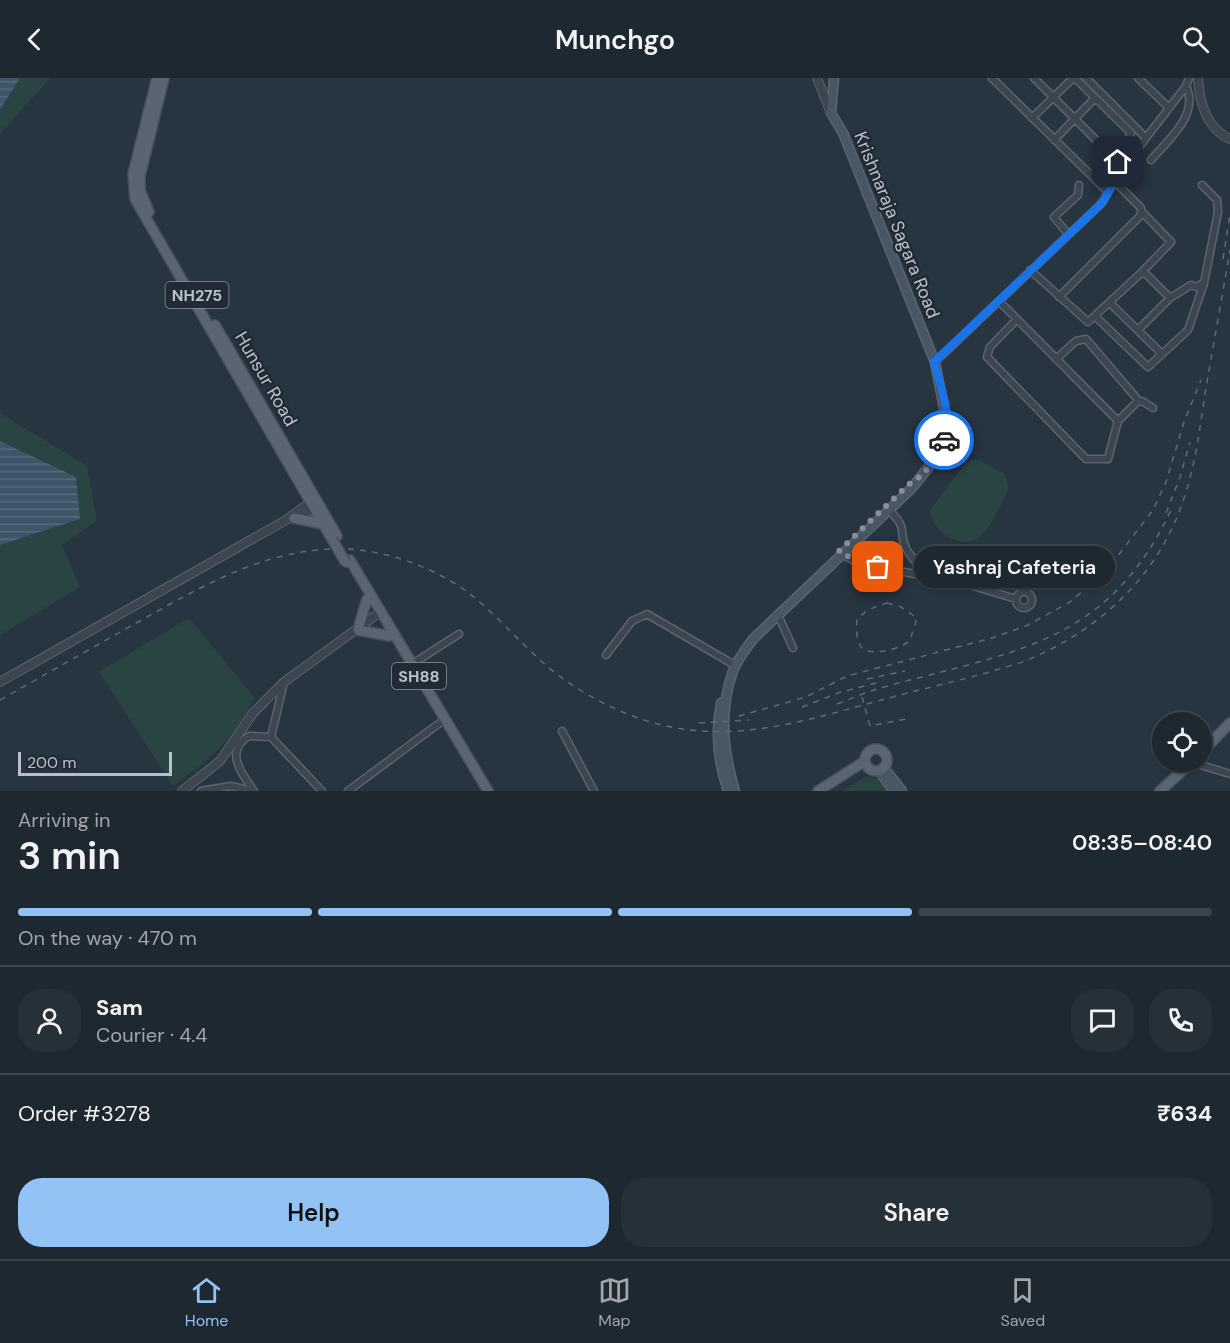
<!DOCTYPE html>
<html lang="en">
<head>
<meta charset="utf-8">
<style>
	:root { --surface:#1d2831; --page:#253039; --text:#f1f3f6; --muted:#a0a6ab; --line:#3b444d; --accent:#93c2f5 }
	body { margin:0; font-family:"DM Sans",sans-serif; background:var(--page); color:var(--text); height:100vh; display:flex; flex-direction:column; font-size:22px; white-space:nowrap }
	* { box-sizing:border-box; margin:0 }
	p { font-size:20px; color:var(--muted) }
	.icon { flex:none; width:33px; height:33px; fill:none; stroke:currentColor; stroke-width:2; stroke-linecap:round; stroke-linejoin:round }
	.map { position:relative; height:713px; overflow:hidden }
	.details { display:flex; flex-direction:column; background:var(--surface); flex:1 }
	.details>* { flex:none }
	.tools { position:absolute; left:1152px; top:634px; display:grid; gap:12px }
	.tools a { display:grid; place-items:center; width:60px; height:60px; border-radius:50%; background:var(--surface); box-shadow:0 2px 4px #0004,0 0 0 2px var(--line); font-size:30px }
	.scale { position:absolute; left:18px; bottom:15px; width:154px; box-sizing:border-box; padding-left:6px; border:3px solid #b8c1cb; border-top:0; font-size:16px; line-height:21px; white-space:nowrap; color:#b8c1cb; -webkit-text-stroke:4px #202b36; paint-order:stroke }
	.pin { position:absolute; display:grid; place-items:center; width:51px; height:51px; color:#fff; margin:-26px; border-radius:12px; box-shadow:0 3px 9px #0006 }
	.courier { position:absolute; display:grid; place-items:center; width:60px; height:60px; margin:-30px; border:4px solid #1a73e8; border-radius:50%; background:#fff; color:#222; box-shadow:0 2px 8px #0007 }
	.bubble { position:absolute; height:42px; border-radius:21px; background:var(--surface); box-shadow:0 2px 4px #0004,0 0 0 2px var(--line); font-size:20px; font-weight:600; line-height:42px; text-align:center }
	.head em { font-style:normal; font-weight:600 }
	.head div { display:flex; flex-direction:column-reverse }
	.head { display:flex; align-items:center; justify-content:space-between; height:102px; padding:0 18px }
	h1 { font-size:39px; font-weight:600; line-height:45px }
	.bar { display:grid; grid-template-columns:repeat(4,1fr); gap:9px 6px; align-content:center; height:72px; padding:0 18px }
	.bar i { height:8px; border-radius:4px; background:var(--line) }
	.bar .current { background:var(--accent) }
	.bar p { grid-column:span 4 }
	.line { display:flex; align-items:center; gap:15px; padding:0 18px; border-top:2px solid var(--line) }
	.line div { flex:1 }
	.round { display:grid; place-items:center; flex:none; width:63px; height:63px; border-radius:24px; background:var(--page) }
	.action { display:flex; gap:12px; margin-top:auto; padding:12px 18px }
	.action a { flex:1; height:69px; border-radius:24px; background:var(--accent); color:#111; font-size:24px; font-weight:600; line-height:69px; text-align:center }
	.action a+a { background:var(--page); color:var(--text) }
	header { display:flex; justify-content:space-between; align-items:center; height:78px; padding:0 18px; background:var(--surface); font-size:27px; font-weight:600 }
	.dock { display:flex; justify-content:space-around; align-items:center; height:84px; border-top:2px solid var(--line); background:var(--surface); font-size:16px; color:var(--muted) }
	.dock a { display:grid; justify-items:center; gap:3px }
	.dock .current { color:var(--accent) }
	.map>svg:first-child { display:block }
</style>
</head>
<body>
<header><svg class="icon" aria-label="back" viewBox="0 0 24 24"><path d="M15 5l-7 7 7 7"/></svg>Munchgo<svg class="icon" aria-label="search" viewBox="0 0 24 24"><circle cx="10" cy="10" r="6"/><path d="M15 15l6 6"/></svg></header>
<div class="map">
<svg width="1230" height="713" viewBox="0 0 1230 713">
	<defs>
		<pattern id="water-rules" width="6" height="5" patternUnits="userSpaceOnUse" patternTransform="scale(1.5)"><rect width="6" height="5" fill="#3e5469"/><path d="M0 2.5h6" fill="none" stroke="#586b7d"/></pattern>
	</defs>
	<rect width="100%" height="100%" fill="#273541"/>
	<!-- green -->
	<path fill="#2a4343" d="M20 0H50L0 56V32Z
		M0 335 87 388 97 443 62 467 80 509 0 557V467L80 441 34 379 0 363Z
		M972 382H979L1005 396 1009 410C996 435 983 480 947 458 937 451 931 444 930 432L966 384Z
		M189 540 255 620C229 666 214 678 173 708L99 594Z
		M866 698 886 703 894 713H842Z"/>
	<!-- water -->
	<path fill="url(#water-rules)" d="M0 0H20L0 32Z
		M0 363 76 399 80 441 0 467Z"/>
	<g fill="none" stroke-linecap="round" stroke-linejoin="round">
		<defs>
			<path id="minor" d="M992 0 1108 114
				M1034 0 1123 89
				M1075 0 1131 55 1117 84
				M1086 0 1145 59
				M1138 0 1168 29
				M1032 40 1073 0
				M1054 62 1095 20
				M1151 82C1167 63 1200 37 1186 8
				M1068 156 1054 139 1078 117 1079 107
				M1030 192 1088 244 1141 195 1146 196 1170 220
				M1141 195 1171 164 1142 134
				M1059 219 1141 137V130L1114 103
				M999 223 1118 343
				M1110 225 1162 276
				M1096 239 1148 289 1188 252 1204 205 1218 134 1217 122 1202 107
				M1017 241 990 269 987 279 1086 381H1108L1118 343 1137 324 1142 323 1153 330
				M1138 252 1170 220 1191 207 1197 209 1203 205
				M1056 281 1076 263 1086 261 1139 323
				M935 284 1102 125 1119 95 1186 8 1189 0
				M889 432C910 453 897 451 906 470 912 482 923 491 933 499
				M841 476 859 485 970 507 1016 521
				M1016 522a8 8 0 1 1 16 0a8 8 0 1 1-16 0Z
				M778 537 793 570
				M606 577 632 543 647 536 731 585
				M412 586 459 556
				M562 653 594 713
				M271 659 284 604
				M1191 684 1230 696
				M201 713 231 708 252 713
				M254 713C241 695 224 673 249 658L271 659 322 713
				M348 713 445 641"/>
			<path id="tertiary" d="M817 0 831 35
				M1198 0C1199 24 1207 51 1230 61
				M294 440 318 428
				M0 604 286 442 315 421
				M182 713 220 683 253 635 284 604 380 534"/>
			<path id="secondary" d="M721 625C715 655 718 684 728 713
				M884 690 902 713
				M879 693 894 713
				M735 713C723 674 719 632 733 593 737 582 746 571 753 561L912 410 939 376 948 351 935 284 843 55 831 35 834 0"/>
			<path id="primary" d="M157 0 133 96 135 121 332 461
				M149 134 140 112V98L164 0
				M215 247 337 458
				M294 440 323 446
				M350 482 488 713
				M367 521 358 552 389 558
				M865 682a11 11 0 1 1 22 0a11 11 0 1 1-22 0Z
				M1202 674 1230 645
				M818 713 865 683
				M1160 713 1192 684"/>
		</defs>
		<!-- minor casing -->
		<use href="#minor" stroke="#59646e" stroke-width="9"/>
		<!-- tertiary casing -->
		<use href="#tertiary" stroke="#59646e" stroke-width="10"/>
		<!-- secondary casing -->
		<use href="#secondary" stroke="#59646e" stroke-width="11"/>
		<!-- primary casing -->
		<use href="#primary" stroke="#48525d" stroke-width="12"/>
		<!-- minor -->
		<use href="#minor" stroke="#3b4651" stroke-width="6"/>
		<!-- tertiary -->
		<use href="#tertiary" stroke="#3b4651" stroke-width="8"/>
		<!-- secondary -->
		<use href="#secondary" stroke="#495663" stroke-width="8"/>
		<!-- primary -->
		<use href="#primary" stroke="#596570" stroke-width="9"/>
		<!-- rail -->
		<path stroke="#5d6b77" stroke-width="1.5" stroke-dasharray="6 6" stroke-linecap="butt" d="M1223 181 1230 136
			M1166 435 1180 399 1190 364
			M887 525 901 529 917 540 910 562C904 570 871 579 862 570 856 564 856 549 857 542L867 532Z
			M867 601 905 593
			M862 619 870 648 906 641
			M0 622C46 596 92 570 138 544 199 510 259 474 331 471 378 469 431 487 469 515 494 535 515 559 539 581 565 605 597 624 630 637 724 674 808 641 900 617 942 606 984 597 1025 583 1101 552 1162 495 1186 414 1196 382 1200 349 1205 316 1213 268 1222 220 1230 172
			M837 626C853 620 868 613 884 609 1014 573 1108 567 1172 430
			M802 629 841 614 876 605
			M739 638 806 619 847 598 992 560 1026 548 1070 524 1107 492 1153 432 1166 404 1184 344 1201 302
			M699 645 749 642"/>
		<defs>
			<path id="primary-bridge" d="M332 461 346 485"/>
		</defs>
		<!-- primary-bridge casing -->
		<use href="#primary-bridge" stroke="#48525d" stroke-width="12" stroke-linecap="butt"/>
		<!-- primary-bridge -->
		<use href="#primary-bridge" stroke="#596570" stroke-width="9"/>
	</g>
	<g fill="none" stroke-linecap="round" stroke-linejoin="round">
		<!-- done -->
		<path stroke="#85909b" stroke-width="6" stroke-dasharray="0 10.8" d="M878 489 859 485 839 473 909 406C926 397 938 379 944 362"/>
		<!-- route -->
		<path stroke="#1a73e8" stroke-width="8" d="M944 362C953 338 940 307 934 284L1102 125 1123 89 1118 84"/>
	</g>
	<g text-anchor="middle" stroke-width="5" stroke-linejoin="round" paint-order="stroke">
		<!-- shield labels -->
		<g fill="#202b36" stroke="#8a949e" stroke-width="1.5">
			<rect x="165.5" y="204" width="63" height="26" rx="4.5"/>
			<rect x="392" y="585" width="54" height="26" rx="4.5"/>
		</g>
		<g font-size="16" font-weight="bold" fill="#b8c1cb">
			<text x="197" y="223">NH275</text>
			<text x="419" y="604">SH88</text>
		</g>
		<!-- street labels -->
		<g font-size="18" fill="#b8c1cb" stroke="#202b36">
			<text transform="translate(897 147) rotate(68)" y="6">Krishnaraja Sagara Road</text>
			<text transform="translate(266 301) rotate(60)" y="6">Hunsur Road</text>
		</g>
	</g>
</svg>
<div class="tools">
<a><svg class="icon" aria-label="locate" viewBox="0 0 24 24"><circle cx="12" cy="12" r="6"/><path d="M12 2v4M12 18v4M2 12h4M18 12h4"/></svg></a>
</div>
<div class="scale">200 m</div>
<div class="pin" style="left:878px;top:489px;background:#ea580c"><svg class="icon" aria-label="bag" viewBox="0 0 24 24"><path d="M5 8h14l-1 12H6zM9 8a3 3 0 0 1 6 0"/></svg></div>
<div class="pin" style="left:1118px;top:84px;background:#1f2937"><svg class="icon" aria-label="home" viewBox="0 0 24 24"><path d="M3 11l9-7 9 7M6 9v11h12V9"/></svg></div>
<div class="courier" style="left:944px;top:362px"><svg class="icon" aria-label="car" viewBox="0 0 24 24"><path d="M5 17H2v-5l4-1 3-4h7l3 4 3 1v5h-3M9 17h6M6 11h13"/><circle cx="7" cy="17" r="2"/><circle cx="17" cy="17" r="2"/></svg></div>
<div class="bubble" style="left:914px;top:468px;width:201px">Yashraj Cafeteria</div>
</div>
<section class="details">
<div class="head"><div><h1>3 min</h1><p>Arriving in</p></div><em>08:35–08:40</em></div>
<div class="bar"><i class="current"></i><i class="current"></i><i class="current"></i><i></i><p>On the way · 470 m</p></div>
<div class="line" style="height:108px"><a class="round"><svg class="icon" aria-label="person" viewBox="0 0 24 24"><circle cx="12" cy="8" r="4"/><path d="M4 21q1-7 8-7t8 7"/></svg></a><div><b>Sam</b><p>Courier · 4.4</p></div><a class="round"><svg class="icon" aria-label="chat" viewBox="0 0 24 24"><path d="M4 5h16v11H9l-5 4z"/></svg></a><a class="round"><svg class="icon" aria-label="phone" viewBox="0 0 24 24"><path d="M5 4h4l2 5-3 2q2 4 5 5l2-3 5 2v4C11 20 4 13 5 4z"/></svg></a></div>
<div class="line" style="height:78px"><div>Order #3278</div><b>₹634</b></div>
<div class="action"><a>Help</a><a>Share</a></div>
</section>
<nav class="dock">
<a class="current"><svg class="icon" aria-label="home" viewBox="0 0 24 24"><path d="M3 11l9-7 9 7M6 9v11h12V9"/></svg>Home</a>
<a><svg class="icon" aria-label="map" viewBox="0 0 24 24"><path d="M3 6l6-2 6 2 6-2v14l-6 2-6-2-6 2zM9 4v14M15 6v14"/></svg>Map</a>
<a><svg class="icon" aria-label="saved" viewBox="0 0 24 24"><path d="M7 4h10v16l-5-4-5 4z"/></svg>Saved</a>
</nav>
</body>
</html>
